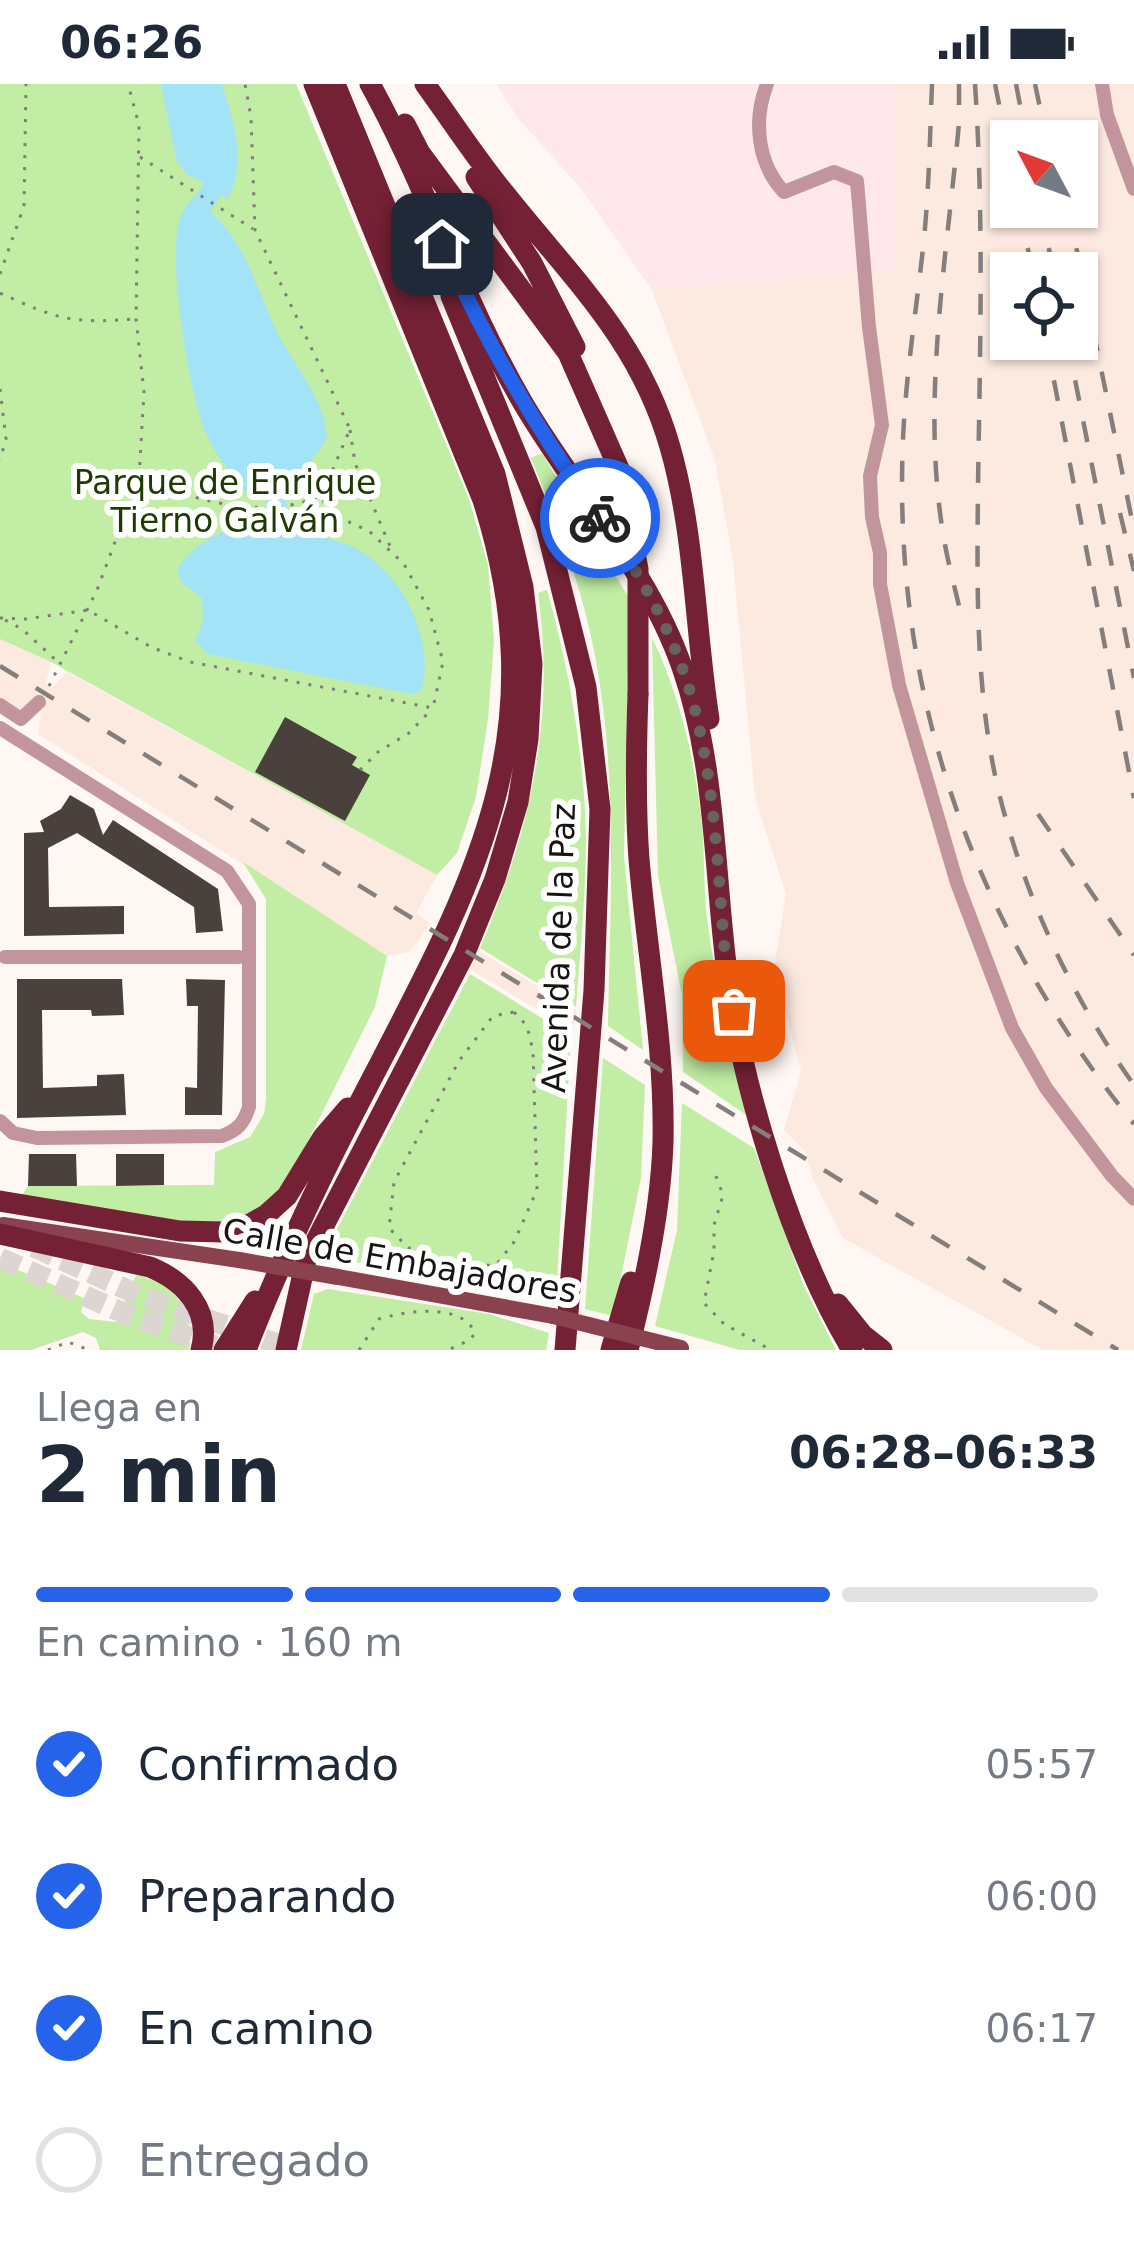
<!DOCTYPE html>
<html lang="es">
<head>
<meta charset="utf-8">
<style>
	:root { --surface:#fff; --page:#f6f6f7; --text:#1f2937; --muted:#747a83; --line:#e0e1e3; --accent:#2563eb }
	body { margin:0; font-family:"DejaVu Sans",sans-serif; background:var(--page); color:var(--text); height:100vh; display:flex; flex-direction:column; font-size:45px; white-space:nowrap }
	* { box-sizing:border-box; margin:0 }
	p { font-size:39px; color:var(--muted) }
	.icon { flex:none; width:66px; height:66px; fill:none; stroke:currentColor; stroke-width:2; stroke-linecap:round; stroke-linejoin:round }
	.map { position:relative; height:1266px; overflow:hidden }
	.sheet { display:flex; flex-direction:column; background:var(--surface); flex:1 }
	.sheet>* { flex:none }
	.needle { width:78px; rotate:311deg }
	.buttons { position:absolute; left:990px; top:36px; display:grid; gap:24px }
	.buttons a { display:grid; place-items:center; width:108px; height:108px; border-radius:0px; background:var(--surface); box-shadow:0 3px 9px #0004; font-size:60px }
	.pin { position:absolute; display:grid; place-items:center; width:102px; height:102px; color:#fff; margin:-51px; border-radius:24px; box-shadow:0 6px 18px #0006 }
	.courier { position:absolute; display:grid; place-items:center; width:120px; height:120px; margin:-60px; border:9px solid #2563eb; border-radius:50%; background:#fff; color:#222; box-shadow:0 3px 15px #0007 }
	.headline em { font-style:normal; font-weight:700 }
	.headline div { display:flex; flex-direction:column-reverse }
	.headline { display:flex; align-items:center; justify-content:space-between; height:204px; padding:0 36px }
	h1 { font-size:78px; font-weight:700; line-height:90px }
	.bar { display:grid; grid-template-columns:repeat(4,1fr); gap:18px 12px; align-content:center; height:144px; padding:0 36px }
	.bar i { height:15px; border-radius:9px; background:var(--line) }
	.bar .on { background:var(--accent) }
	.bar p { grid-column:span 4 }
	ol { padding:0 36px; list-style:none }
	li { display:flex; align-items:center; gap:36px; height:132px }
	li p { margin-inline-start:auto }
	li .icon { padding:12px; border-radius:50%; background:var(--accent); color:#fff; stroke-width:4 }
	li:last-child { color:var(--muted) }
	li i { width:66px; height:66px; border:6px solid var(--line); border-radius:50% }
	.status { display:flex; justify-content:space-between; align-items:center; height:84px; padding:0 60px; background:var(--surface); direction:ltr }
	.status svg { height:33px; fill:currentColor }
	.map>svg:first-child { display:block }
</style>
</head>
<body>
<div class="status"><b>06:26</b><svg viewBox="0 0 49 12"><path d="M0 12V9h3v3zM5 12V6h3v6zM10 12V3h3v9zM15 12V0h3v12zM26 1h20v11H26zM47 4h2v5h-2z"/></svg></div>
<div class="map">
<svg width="1134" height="1266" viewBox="0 0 1134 1266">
	<rect width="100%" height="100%" fill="#fef7f4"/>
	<!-- built -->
	<path fill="#fce9e0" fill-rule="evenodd" d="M897 0H1134V1266H1043L843 1154 813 1095 805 1067 784 1046 801 987 774 883 786 810 755 713 733 477 715 376 652 206 895 186ZM1011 57H1077V123H1011ZM1011 189H1077V255H1011Z
		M0 555 51 578 46 599 52 604 67 588 437 791 416 829 430 839 417 859 408 868 387 872 38 650 42 620 35 617 19 627 0 615Z
		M477 866 577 926 573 947 471 886Z"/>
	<!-- industrial -->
	<path fill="#fee8ec" d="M496 0H897L895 186 652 206 582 106 518 34Z"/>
	<!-- green -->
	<path fill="#c1eda4" d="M0 0H296L469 415 488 481 494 557 488 635 476 713 457 769 437 791 51 578 0 555Z
		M542 369 629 514 624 773 643 966 608 942C610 813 619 684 592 557 579 494 555 434 531 374Z
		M547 506C570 588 584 670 586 755 586 811 580 868 576 923L480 864C530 747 556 637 538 509Z
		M652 554C680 611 695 677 702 741 705 774 703 809 708 842 717 907 733 969 748 1032L683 988 682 911 658 792Z
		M243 778 387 872 375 923 287 1099C276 1115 255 1134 236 1138 180 1148 79 1122 21 1113L28 1102 214 1101 215 1068 250 1053 264 1030 266 1016V815Z
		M470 890 571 952 556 1216 323 1172Z
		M603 974 645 1001 641 1094 613 1232 585 1225Z
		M682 1019 754 1064 804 1202 836 1266H740L655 1242 677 1146Z
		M4 1180 84 1214 81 1228 89 1235 116 1238 136 1191C176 1200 190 1223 190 1262L188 1266H100L96 1254 83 1248 31 1266H0V1182Z
		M328 1205 489 1230 549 1249 546 1266H301L314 1210Z"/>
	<!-- water -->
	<path fill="#a3e3f7" d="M161 0H222C234 39 247 76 228 115L221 111 210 128C248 160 257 209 279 252 297 285 325 316 327 355L286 410 287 441C306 452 330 453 351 462 400 484 437 556 421 607L412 610 207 570 195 556 203 537 202 514 182 499 177 486C194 454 237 443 267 428L264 410 248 411C233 391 215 372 206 349 190 313 164 164 182 129 187 119 198 110 204 99L187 90 177 78Z"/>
	<!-- building -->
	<path fill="#4a413d" d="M285 633 357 673 352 681 370 691 345 737 255 688Z
		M70 711 94 725 103 751 113 736 218 805 223 847 196 849 194 823 77 749 48 764 49 823 124 822V850L24 852V749L44 748 40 737 61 725Z
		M17 895H122L124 931 92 932 91 926H42L43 1004 97 1002V991L124 990 126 1031 17 1034Z
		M186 895 225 896 222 1031H185V1003L197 1004 198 922H187Z
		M29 1070H76L77 1102H28Z
		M116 1070H164V1101L116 1102Z"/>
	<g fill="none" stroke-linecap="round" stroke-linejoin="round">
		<!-- highway-tunnel -->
		<path stroke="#dcd5d2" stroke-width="21" stroke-dasharray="21 10" stroke-linecap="butt" d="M34 1163 141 1212 295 1266
			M0 1174 128 1231 215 1262"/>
		<!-- path -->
		<path stroke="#817b79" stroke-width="3" stroke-dasharray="3 9" stroke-linecap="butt" d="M140 73 253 145
			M0 190 24 122 26 0
			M0 209C57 235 71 240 134 235
			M0 305 6 355 0 376
			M350 346 355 379 392 467
			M139 394C195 416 265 438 322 411L350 345 255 146 251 33 245 0
			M0 534 26 535 88 526 151 563 190 578 433 624 443 578 429 526 404 480 369 447 327 428 322 411
			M5 536 22 545 58 578
			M49 602 97 506 139 394 144 308 136 235 139 41 128 0
			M360 686 378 668 409 649 431 626
			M514 928 527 942 533 967 537 1106 514 1158 496 1181C437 1183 431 1189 389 1144L394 1098 459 977 493 932Z
			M716 1092 723 1111 714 1141V1167L704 1219 724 1240 771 1266
			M48 1266 68 1258 89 1266
			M359 1266 379 1235C405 1227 462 1218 475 1249L470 1256 448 1266"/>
		<!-- minor -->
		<path stroke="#c1959b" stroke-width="14" d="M767 0C753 36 757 79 784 108L834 88 857 97 869 243 882 341 870 392 872 433 880 469V500L899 601 957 799 1012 944 1046 1004 1112 1092 1134 1115
			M1102 0 1107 31 1134 105
			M0 621 21 635 39 618
			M0 644 227 787 249 820V1023C244 1039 238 1046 222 1052L37 1054 13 1049 0 1037
			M5 873H239"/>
		<!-- major -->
		<path stroke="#8b424f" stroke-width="16" d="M3 1141 239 1176
			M338 1193 553 1232"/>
		<!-- highway -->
		<path stroke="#752135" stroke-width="21" d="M370 0C427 103 463 217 523 319 575 408 648 485 682 583 716 680 714 787 727 888 742 1004 792 1166 852 1266
			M425 0C452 37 477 76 506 111 572 194 640 257 670 363 695 450 695 545 709 635
			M405 40 420 69 568 269 619 385
			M476 93 532 179 575 263
			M451 212 546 443 586 603 600 725 594 906 565 1266
			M0 1117 180 1147 224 1148 243 1144 266 1131 287 1112 323 1053 348 1024
			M0 1150 150 1183C184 1197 212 1226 201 1266
			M838 1220 863 1251 882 1266
			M224 1266 255 1217
			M246 1266C281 1175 323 1088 368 1002 474 798 558 652 483 416L314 0
			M286 1266 306 1176 464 871 495 795 518 718 528 655 532 580 523 503 495 390 335 0
			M611 1266 631 1198
			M628 1266C645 1200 661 1126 663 1058 665 963 647 870 639 775 635 720 636 665 638 610"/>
		<!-- rail -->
		<path stroke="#847e7c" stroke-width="4.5" stroke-dasharray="21 21" stroke-linecap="butt" d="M932 0C930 52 929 104 924 155 917 222 906 288 903 355 892 612 974 841 1134 1040
			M959 0V39C947 173 921 315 943 449 947 476 955 503 961 531
			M975 0C984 134 980 268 978 403 977 508 975 618 1002 721 1029 822 1074 916 1134 1001
			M995 0 1011 80
			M1016 0 1027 57
			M1035 0 1047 57
			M1019 123 1033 189
			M1040 123 1054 189
			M1068 123 1134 446
			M1046 255 1134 714
			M1067 255 1134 594
			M1120 429 1134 487
			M0 582 1118 1266
			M1038 730 1134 871"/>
		<!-- major-bridge -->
		<path stroke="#8b424f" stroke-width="16" d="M239 1176 338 1193
			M553 1232 681 1264"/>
		<!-- highway-bridge -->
		<path stroke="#752135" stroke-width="21" d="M619 388 638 485V610"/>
	</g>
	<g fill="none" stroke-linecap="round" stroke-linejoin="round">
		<!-- done -->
		<path stroke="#686361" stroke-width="12" stroke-dasharray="0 21.6" d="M600 434C646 496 683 567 699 643 717 724 719 811 727 893L734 927"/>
		<!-- route -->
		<path stroke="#2563eb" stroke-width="15" d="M442 160C485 258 538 347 600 434"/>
	</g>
	<g text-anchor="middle" stroke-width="12" stroke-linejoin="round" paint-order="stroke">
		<!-- park labels -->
		<g font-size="33" fill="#1e3b02" stroke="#fff">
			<text x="225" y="410">Parque de Enrique<tspan x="225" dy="38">Tierno Galván</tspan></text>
		</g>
		<!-- street labels -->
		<g font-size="33" fill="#181412" stroke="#fff">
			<text transform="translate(558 864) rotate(-88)" y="12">Avenida de la Paz</text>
			<text transform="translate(400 1176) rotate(10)" y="12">Calle de Embajadores</text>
		</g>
	</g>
</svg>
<div class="buttons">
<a><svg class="needle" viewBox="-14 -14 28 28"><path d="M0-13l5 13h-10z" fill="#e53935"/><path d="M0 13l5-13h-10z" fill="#747a83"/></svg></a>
<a><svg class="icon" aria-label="locate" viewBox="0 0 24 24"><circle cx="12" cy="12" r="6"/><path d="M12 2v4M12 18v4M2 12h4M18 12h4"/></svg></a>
</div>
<div class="pin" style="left:734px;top:927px;background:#ea580c"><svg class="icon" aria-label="bag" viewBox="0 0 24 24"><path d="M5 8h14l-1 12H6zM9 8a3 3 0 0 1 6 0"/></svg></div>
<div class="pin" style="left:442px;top:160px;background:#1f2937"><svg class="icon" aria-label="home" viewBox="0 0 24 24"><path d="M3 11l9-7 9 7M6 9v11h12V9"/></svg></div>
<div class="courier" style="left:600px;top:434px"><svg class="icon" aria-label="bike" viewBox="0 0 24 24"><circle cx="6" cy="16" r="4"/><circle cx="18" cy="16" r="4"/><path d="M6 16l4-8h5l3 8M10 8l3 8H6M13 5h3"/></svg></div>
</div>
<section class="sheet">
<div class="headline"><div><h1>2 min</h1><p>Llega en</p></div><em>06:28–06:33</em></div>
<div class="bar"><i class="on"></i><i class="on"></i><i class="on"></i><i></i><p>En camino · 160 m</p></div>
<ol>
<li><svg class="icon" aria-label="check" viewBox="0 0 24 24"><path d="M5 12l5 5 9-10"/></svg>Confirmado<p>05:57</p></li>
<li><svg class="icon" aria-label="check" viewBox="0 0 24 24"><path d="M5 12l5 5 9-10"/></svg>Preparando<p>06:00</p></li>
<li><svg class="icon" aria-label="check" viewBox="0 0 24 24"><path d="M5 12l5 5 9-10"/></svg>En camino<p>06:17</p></li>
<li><i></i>Entregado</li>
</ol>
</section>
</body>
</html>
